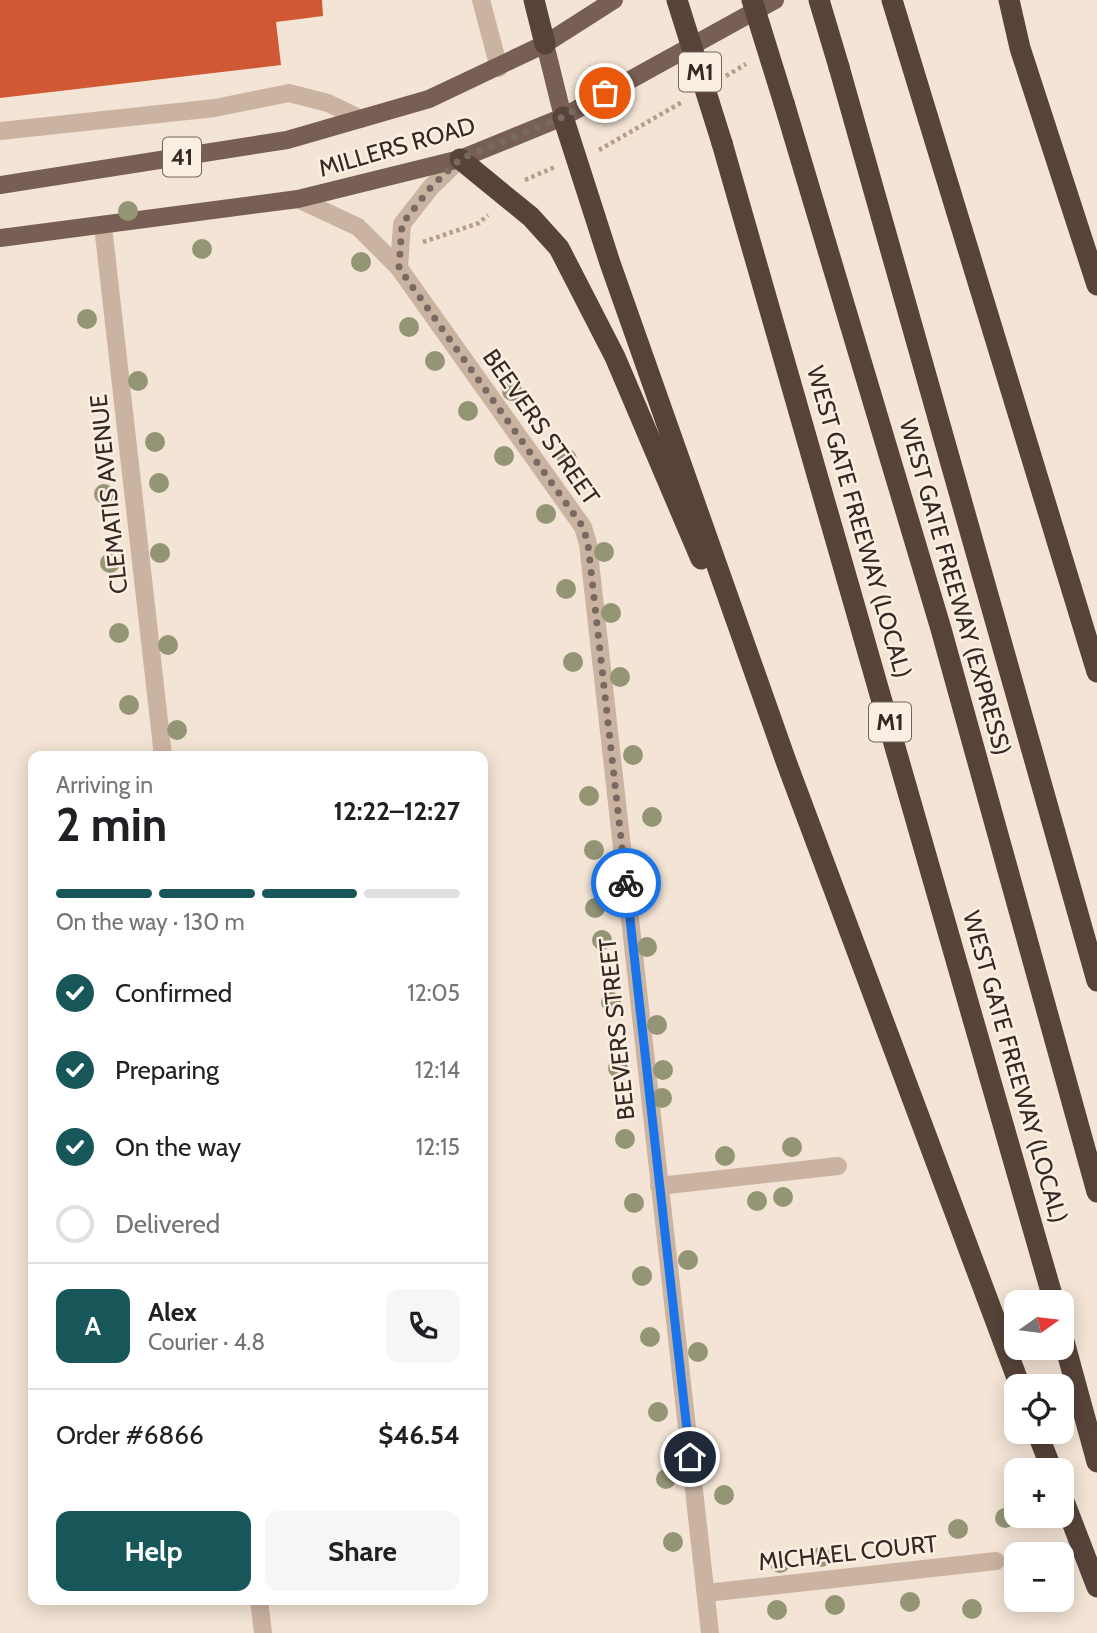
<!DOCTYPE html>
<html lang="en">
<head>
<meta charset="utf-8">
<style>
	:root { --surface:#fff; --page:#f6f6f6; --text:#202124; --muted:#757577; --line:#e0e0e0; --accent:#175659 }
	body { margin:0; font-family:Cabin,sans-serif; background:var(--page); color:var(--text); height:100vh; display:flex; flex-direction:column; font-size:26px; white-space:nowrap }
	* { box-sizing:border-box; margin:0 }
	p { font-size:23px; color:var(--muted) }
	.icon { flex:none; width:38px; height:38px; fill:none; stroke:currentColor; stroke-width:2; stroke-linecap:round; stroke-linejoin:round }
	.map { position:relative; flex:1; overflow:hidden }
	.details { position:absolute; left:28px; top:751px; width:460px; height:854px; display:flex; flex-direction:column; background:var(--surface); border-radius:14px; box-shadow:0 4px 18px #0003 }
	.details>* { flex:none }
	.needle { width:46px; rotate:76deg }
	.tools { position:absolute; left:1004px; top:1290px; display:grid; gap:14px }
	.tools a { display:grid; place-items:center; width:70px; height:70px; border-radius:14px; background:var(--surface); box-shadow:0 4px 18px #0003; font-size:35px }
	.pin { position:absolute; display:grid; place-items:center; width:60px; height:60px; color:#fff; margin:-30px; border:4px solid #fff; border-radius:50%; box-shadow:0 2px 7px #0007 }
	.courier { position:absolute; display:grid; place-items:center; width:70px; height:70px; margin:-35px; border:5px solid #1a73e8; border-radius:50%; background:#fff; color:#222; box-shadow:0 2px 9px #0007 }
	.overview em { font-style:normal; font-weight:800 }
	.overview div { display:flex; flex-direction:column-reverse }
	.overview { display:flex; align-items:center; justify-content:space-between; height:119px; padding:0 28px }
	h1 { font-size:46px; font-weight:800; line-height:52px }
	.bar { display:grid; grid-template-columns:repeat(4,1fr); gap:10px 7px; align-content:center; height:84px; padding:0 28px }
	.bar i { height:9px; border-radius:5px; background:var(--line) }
	.bar .selected { background:var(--accent) }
	.bar p { grid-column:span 4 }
	.line { display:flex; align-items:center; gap:18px; padding:0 28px; border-top:2px solid var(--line) }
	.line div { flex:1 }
	.round { display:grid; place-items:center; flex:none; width:74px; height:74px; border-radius:14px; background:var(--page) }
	ol { padding:0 28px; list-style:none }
	li { display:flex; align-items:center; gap:21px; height:77px }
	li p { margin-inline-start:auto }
	li .icon { padding:7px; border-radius:50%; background:var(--accent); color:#fff; stroke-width:4 }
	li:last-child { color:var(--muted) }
	li i { width:38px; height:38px; border:4px solid var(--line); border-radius:50% }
	.action { display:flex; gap:14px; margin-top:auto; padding:14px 28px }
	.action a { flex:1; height:80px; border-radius:14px; background:var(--accent); color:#fff; font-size:28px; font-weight:800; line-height:80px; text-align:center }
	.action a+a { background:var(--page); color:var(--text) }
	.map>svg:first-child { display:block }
</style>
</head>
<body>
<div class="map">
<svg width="1097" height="1633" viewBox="0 0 1097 1633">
	<rect width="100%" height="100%" fill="#f3e4d5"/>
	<!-- building -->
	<path fill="#d15835" d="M0 0H322L323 16 276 22 281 65 0 98Z"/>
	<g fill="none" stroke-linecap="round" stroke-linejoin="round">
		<!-- path -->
		<path stroke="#b79d8b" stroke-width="4.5" stroke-dasharray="3.5 3.5" stroke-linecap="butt" d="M726 76 746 64
			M599 150 682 102
			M525 180 555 167
			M423 242 479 223 488 215"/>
		<!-- minor -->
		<path stroke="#cbb3a1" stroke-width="18" d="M481 0 499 68
			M0 131 215 108 289 93 328 103 361 119
			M298 199 358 227 399 268 583 527 588 544 710 1633
			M103 226 163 756
			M399 268 402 224 431 187 460 159
			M659 1186 838 1166
			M706 1593 996 1561
			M259 1600 263 1633"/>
		<!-- major -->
		<path stroke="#785f54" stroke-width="18" d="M545 44 563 117
			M0 185 287 140 429 99 545 44 614 0
			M0 238 298 199 460 159 563 117 775 0"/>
		<!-- highway -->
		<path stroke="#57433a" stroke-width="21" d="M534 0 545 44
			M892 0 1097 672
			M1009 0 1020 48 1097 285
			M839 67 1097 981
			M784 103 941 629 1097 1192
			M563 117 610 263 787 764 1020 1386
			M722 143 1054 1302
			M460 159 531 217 559 248 615 357 701 559
			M1062 1334 1097 1462
			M1037 1432 1052 1470
			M1062 1496 1097 1587"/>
		<!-- highway-bridge -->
		<path stroke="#57433a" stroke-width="21" d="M677 0 722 143
			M752 0 784 103
			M819 0 839 67"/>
	</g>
	<!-- trees -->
	<g fill="#939575">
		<circle cx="128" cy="211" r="10"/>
		<circle cx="202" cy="249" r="10"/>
		<circle cx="361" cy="262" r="10"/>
		<circle cx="87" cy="319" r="10"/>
		<circle cx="409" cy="327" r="10"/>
		<circle cx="435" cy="361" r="10"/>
		<circle cx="138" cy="381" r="10"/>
		<circle cx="512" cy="391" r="10"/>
		<circle cx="468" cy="411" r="10"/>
		<circle cx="155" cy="442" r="10"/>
		<circle cx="504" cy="456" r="10"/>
		<circle cx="567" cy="459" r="10"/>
		<circle cx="159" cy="483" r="10"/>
		<circle cx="104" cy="494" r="10"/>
		<circle cx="546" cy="514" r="10"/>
		<circle cx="604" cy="552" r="10"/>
		<circle cx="160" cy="553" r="10"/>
		<circle cx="110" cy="563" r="10"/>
		<circle cx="566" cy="589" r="10"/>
		<circle cx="611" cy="613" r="10"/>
		<circle cx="119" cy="633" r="10"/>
		<circle cx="168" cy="645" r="10"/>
		<circle cx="573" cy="662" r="10"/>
		<circle cx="620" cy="677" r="10"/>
		<circle cx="129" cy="705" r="10"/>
		<circle cx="177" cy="730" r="10"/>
		<circle cx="633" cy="755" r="10"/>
		<circle cx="589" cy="796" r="10"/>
		<circle cx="652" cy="817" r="10"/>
		<circle cx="594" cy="850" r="10"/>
		<circle cx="595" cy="908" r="10"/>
		<circle cx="602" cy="940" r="10"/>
		<circle cx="647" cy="947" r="10"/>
		<circle cx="611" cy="1002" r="10"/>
		<circle cx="657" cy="1025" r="10"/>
		<circle cx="618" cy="1068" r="10"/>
		<circle cx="663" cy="1070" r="10"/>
		<circle cx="662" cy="1098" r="10"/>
		<circle cx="625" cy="1139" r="10"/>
		<circle cx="792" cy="1147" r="10"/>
		<circle cx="725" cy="1156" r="10"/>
		<circle cx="783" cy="1197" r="10"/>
		<circle cx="757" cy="1201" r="10"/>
		<circle cx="634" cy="1203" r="10"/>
		<circle cx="688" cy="1260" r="10"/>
		<circle cx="642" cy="1276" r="10"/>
		<circle cx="650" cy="1337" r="10"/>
		<circle cx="698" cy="1352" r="10"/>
		<circle cx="658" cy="1412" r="10"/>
		<circle cx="702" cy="1444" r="10"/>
		<circle cx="666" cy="1479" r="10"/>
		<circle cx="724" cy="1495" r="10"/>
		<circle cx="1005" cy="1518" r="10"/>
		<circle cx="958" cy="1529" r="10"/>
		<circle cx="673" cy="1542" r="10"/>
		<circle cx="821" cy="1557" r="10"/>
		<circle cx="780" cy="1563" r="10"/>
		<circle cx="910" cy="1602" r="10"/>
		<circle cx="835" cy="1605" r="10"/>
		<circle cx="972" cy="1609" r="10"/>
		<circle cx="777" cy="1610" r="10"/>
	</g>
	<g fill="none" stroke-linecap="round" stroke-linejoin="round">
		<!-- done -->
		<path stroke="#786a62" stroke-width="7" stroke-dasharray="0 12.6" d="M605 93 563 117 460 159 431 187 402 224 399 268 583 527 588 544 626 883"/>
		<!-- route -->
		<path stroke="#1a73e8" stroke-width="9" d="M626 883 690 1457"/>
	</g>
	<g text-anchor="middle" stroke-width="5" stroke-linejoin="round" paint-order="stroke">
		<!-- shield labels -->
		<g fill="#faefe2" stroke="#70645d" stroke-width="2">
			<rect x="679" y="52.5" width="42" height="39" rx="5"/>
			<rect x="163" y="137.5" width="38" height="39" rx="5"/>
			<rect x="869" y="702.5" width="42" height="39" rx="5"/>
		</g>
		<g font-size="23" font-weight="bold" fill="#352924">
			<text x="700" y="80">M1</text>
			<text x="182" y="165">41</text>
			<text x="890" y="730">M1</text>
		</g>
		<!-- street labels -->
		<g font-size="24" fill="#352924" stroke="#faefe2">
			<text transform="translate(397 147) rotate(-16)" y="8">MILLERS ROAD</text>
			<text transform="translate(541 427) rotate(55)" y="8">BEEVERS STREET</text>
			<text transform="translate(109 494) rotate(-96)" y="8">CLEMATIS AVENUE</text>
			<text transform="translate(859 522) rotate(74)" y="8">WEST GATE FREEWAY (LOCAL)</text>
			<text transform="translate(955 587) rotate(74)" y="8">WEST GATE FREEWAY (EXPRESS)</text>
			<text transform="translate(617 1029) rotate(-96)" y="8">BEEVERS STREET</text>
			<text transform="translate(1015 1067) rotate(74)" y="8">WEST GATE FREEWAY (LOCAL)</text>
			<text transform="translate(848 1553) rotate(-6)" y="8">MICHAEL COURT</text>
		</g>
	</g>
</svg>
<div class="tools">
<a><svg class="needle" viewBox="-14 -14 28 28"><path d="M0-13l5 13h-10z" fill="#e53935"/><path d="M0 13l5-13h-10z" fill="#757577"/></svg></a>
<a><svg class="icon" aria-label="locate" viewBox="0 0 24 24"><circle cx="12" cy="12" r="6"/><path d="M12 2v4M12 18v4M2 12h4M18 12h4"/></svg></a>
<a>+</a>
<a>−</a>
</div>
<div class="pin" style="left:605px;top:93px;background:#ea580c"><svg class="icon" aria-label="bag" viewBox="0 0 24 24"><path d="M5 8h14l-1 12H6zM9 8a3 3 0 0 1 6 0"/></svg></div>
<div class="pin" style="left:690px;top:1457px;background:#1f2937"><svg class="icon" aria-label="home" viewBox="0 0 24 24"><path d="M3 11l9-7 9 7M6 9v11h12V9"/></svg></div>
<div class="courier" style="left:626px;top:883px"><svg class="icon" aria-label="bike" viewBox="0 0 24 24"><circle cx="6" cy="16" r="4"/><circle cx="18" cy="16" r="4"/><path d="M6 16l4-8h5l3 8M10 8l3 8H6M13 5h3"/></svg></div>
<section class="details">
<div class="overview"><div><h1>2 min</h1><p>Arriving in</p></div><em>12:22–12:27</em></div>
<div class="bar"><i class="selected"></i><i class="selected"></i><i class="selected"></i><i></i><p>On the way · 130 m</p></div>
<ol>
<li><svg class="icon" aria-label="check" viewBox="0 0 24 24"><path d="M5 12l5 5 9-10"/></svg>Confirmed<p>12:05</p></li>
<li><svg class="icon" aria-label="check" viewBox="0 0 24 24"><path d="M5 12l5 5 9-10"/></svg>Preparing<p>12:14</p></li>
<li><svg class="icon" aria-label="check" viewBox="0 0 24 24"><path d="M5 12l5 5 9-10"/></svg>On the way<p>12:15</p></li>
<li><i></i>Delivered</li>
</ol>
<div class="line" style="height:126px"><b class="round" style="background:var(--accent);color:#fff">A</b><div><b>Alex</b><p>Courier · 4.8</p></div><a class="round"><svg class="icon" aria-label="phone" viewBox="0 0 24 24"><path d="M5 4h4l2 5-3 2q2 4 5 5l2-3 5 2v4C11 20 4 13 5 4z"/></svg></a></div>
<div class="line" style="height:91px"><div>Order #6866</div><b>$46.54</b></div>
<div class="action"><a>Help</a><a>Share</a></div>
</section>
</div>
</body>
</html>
